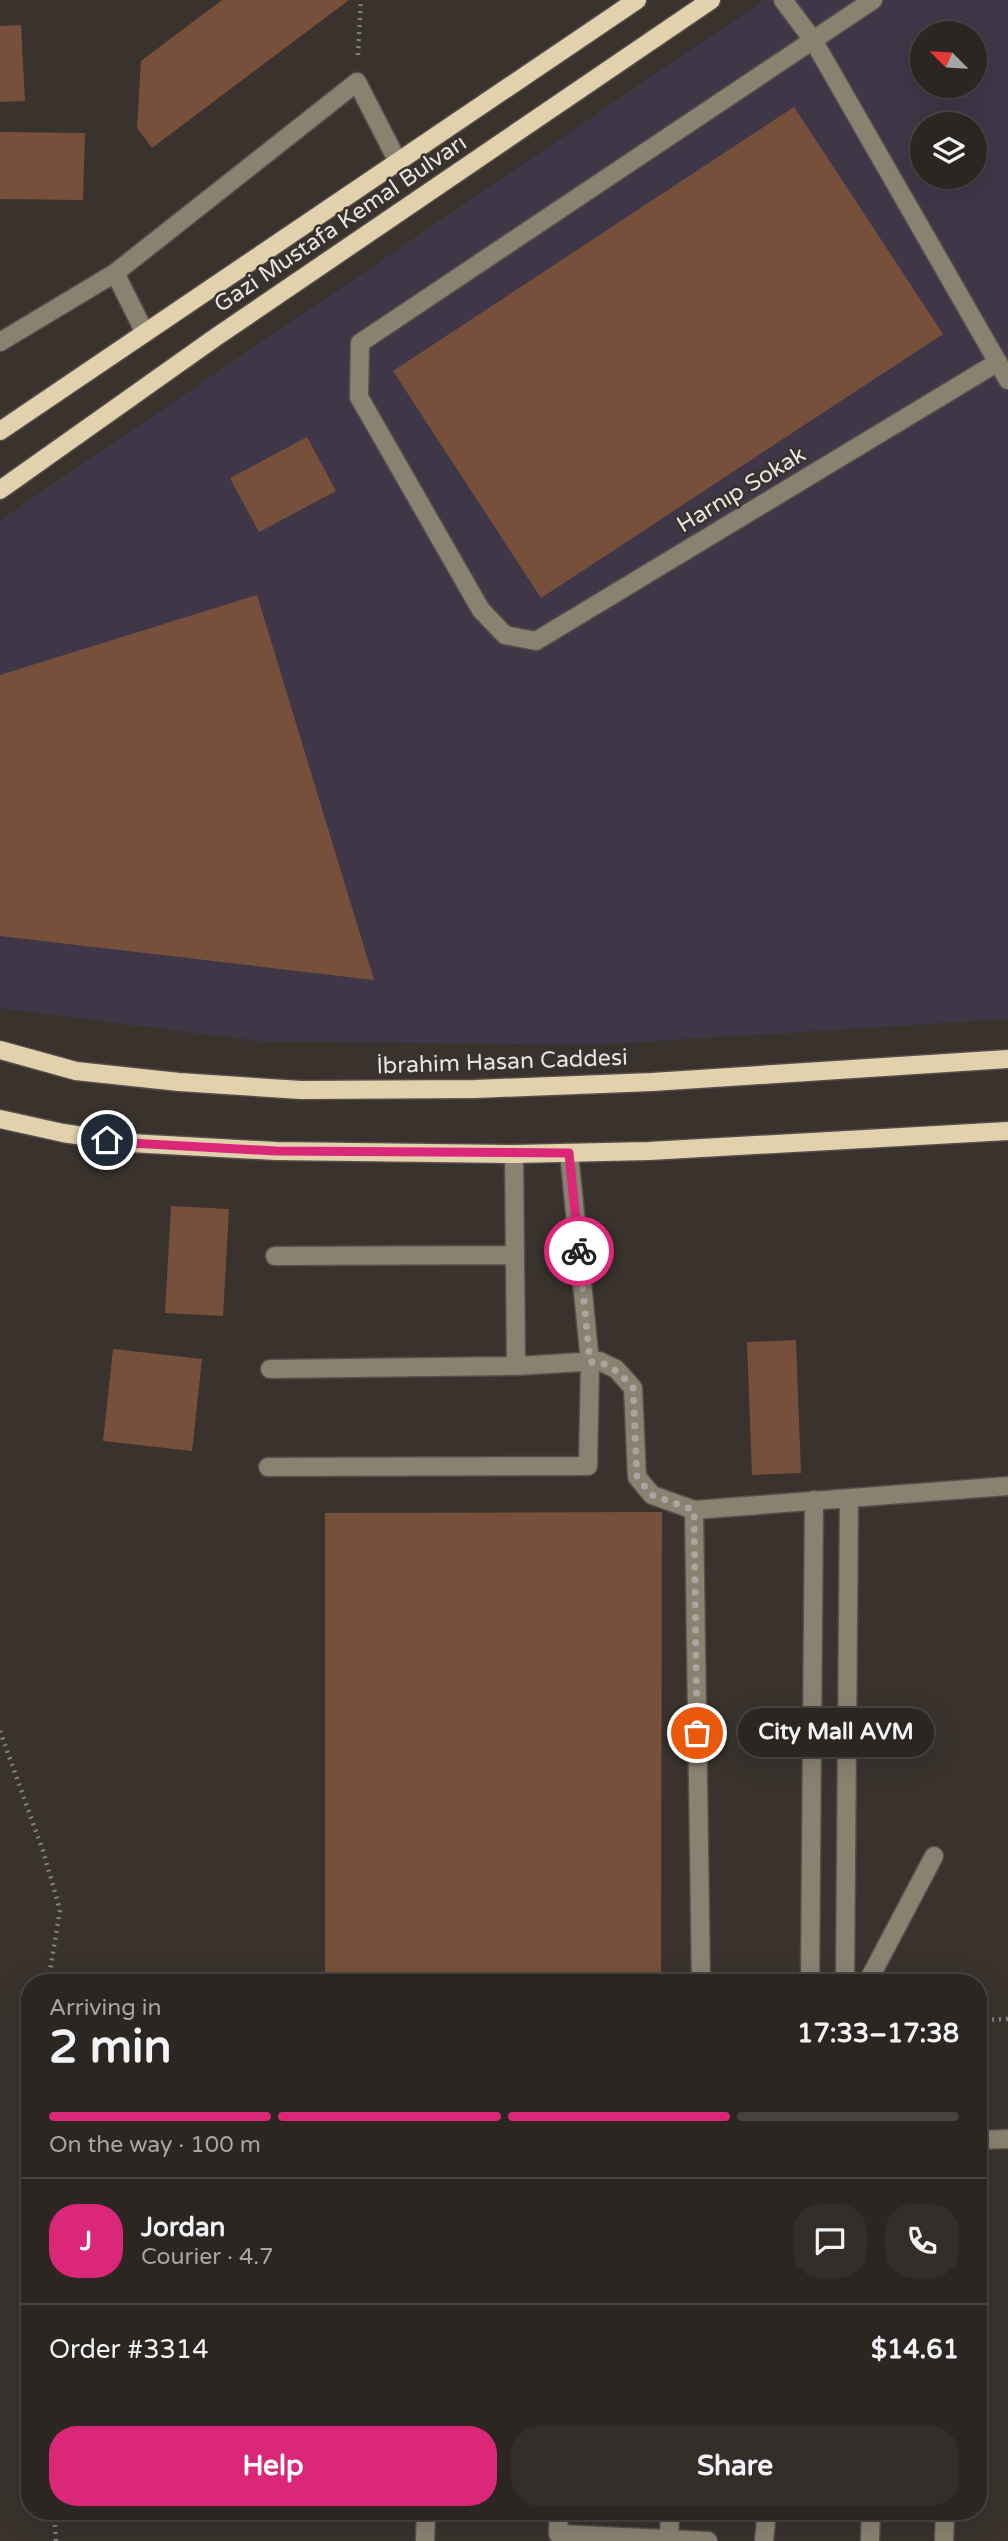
<!DOCTYPE html>
<html lang="en">
<head>
<meta charset="utf-8">
<style>
	:root { --surface:#2b2622; --page:#332e2a; --text:#f1f3f6; --muted:#a6a5a5; --line:#474340; --accent:#db2777 }
	body { margin:0; font-family:"Varela Round",sans-serif; background:var(--page); color:var(--text); height:100vh; display:flex; flex-direction:column; font-size:26px; white-space:nowrap }
	* { box-sizing:border-box; margin:0 }
	p { font-size:23px; color:var(--muted) }
	.icon { flex:none; width:38px; height:38px; fill:none; stroke:currentColor; stroke-width:2; stroke-linecap:round; stroke-linejoin:round }
	.map { position:relative; flex:1; overflow:hidden }
	.panel { position:absolute; left:21px; top:1974px; width:966px; height:546px; display:flex; flex-direction:column; background:var(--surface); border-radius:28px; box-shadow:0 7px 28px #0002,0 0 0 2px var(--line) }
	.panel>* { flex:none }
	.needle { width:46px; rotate:294deg }
	.tools { position:absolute; left:910px; top:21px; display:grid; gap:14px }
	.tools a { display:grid; place-items:center; width:77px; height:77px; border-radius:50%; background:var(--surface); box-shadow:0 7px 28px #0002,0 0 0 2px var(--line); font-size:35px }
	.pin { position:absolute; display:grid; place-items:center; width:60px; height:60px; color:#fff; margin:-30px; border:4px solid #fff; border-radius:50%; box-shadow:0 2px 7px #0007 }
	.courier { position:absolute; display:grid; place-items:center; width:70px; height:70px; margin:-35px; border:5px solid #db2777; border-radius:50%; background:#fff; color:#222; box-shadow:0 2px 9px #0007 }
	.bubble { position:absolute; height:49px; border-radius:24px; background:var(--surface); box-shadow:0 7px 28px #0002,0 0 0 2px var(--line); font-size:23px; font-weight:700; line-height:49px; text-align:center }
	.head em { font-style:normal; font-weight:700 }
	.head div { display:flex; flex-direction:column-reverse }
	.head { display:flex; align-items:center; justify-content:space-between; height:119px; padding:0 28px }
	h1 { font-size:46px; font-weight:700; line-height:52px }
	.bar { display:grid; grid-template-columns:repeat(4,1fr); gap:10px 7px; align-content:center; height:84px; padding:0 28px }
	.bar i { height:9px; border-radius:5px; background:var(--line) }
	.bar .current { background:var(--accent) }
	.bar p { grid-column:span 4 }
	.line { display:flex; align-items:center; gap:18px; padding:0 28px; border-top:2px solid var(--line) }
	.line div { flex:1 }
	.round { display:grid; place-items:center; flex:none; width:74px; height:74px; border-radius:28px; background:var(--page) }
	.button { display:flex; gap:14px; margin-top:auto; padding:14px 28px }
	.button a { flex:1; height:80px; border-radius:28px; background:var(--accent); color:#fff; font-size:28px; font-weight:700; line-height:80px; text-align:center }
	.button a+a { background:var(--page); color:var(--text) }
	.map>svg:first-child { display:block }
</style>
</head>
<body>
<div class="map">
<svg width="1008" height="2541" viewBox="0 0 1008 2541">
	<rect width="100%" height="100%" fill="#39322d"/>
	<!-- industrial -->
	<path fill="#3f3748" fill-rule="evenodd" d="M764 0H1008V1019L592 1045 258 1041 0 1008V520ZM922 33H975V86H922ZM922 124H975V177H922Z"/>
	<!-- building -->
	<path fill="#77503c" d="M222 0H349L152 148 137 128 141 61Z
		M21 25 25 101 0 102V26Z
		M794 107 943 334 541 598 393 371Z
		M0 132 85 133 83 200 0 199Z
		M307 437 336 491 259 532 230 478Z
		M257 595 374 980 0 936V675Z
		M171 1206 229 1209 223 1316 165 1313Z
		M796 1340 801 1473 752 1475 747 1342Z
		M113 1349 202 1359 192 1451 103 1441Z
		M662 1512 661 1983H325V1513Z"/>
	<g fill="none" stroke-linecap="round" stroke-linejoin="round">
		<defs>
			<path id="minor" d="M783 0 813 40 1008 380
				M873 0 360 343 359 397 481 610 505 635 536 641 998 362
				M115 273 145 333
				M0 342 115 273 357 82 398 162
				M514 1154 516 1366
				M275 1256 514 1255
				M270 1369 516 1366 599 1361 616 1369 633 1388 637 1477 652 1495 694 1510 1008 1486
				M268 1467 588 1466 590 1362 569 1153
				M694 1510 701 1983
				M810 1983 814 1500
				M845 1983 849 1499
				M867 1983 934 1856
				M978 2140 1008 2139
				M559 2511 558 2534 708 2541
				M669 2539 670 2511
				M425 2541 426 2511
				M764 2541 767 2511
				M870 2541 871 2511
				M944 2541 945 2511"/>
			<path id="major" d="M0 431 637 0
				M0 490 216 337 711 0
				M0 1050 76 1071 179 1082 301 1090 475 1089 652 1082 1008 1059
				M0 1119 63 1133 130 1143 276 1151 514 1154 649 1151 1008 1131"/>
		</defs>
		<!-- minor casing -->
		<use href="#minor" stroke="#554e4a" stroke-width="21"/>
		<!-- major casing -->
		<use href="#major" stroke="#554e4a" stroke-width="21"/>
		<!-- path -->
		<path stroke="#857f7a" stroke-width="4.5" stroke-dasharray="2 5" stroke-linecap="butt" d="M358 55 361 0
			M0 1731 43 1851 60 1910 48 1983
			M978 2020 1008 2019
			M54 2511 56 2541"/>
		<!-- minor -->
		<use href="#minor" stroke="#8a8271" stroke-width="18"/>
		<!-- major -->
		<use href="#major" stroke="#e2d1ad" stroke-width="18"/>
	</g>
	<g fill="none" stroke-linecap="round" stroke-linejoin="round">
		<!-- done -->
		<path stroke="#aba5a1" stroke-width="7" stroke-dasharray="0 12.6" d="M579 1251 590 1362C609 1361 621 1374 633 1388L637 1477 652 1495 694 1510 697 1733"/>
		<!-- route -->
		<path stroke="#db2777" stroke-width="9" d="M107 1140 130 1143 276 1151 569 1153 579 1251"/>
	</g>
	<g text-anchor="middle" stroke-width="5" stroke-linejoin="round" paint-order="stroke">
		<!-- street labels -->
		<g font-size="23" fill="#e8e3e0" stroke="#39322d">
			<text transform="translate(340 223) rotate(-34)" y="8">Gazi Mustafa Kemal Bulvarı</text>
			<text transform="translate(741 489) rotate(-31)" y="8">Harnıp Sokak</text>
			<text transform="translate(502 1061) rotate(-2)" y="8">İbrahim Hasan Caddesi</text>
		</g>
	</g>
</svg>
<div class="tools">
<a><svg class="needle" viewBox="-14 -14 28 28"><path d="M0-13l5 13h-10z" fill="#e53935"/><path d="M0 13l5-13h-10z" fill="#a6a5a5"/></svg></a>
<a><svg class="icon" aria-label="layers" viewBox="0 0 24 24"><path d="M12 4l9 5-9 5-9-5zM3 14l9 5 9-5"/></svg></a>
</div>
<div class="pin" style="left:697px;top:1733px;background:#ea580c"><svg class="icon" aria-label="bag" viewBox="0 0 24 24"><path d="M5 8h14l-1 12H6zM9 8a3 3 0 0 1 6 0"/></svg></div>
<div class="pin" style="left:107px;top:1140px;background:#1f2937"><svg class="icon" aria-label="home" viewBox="0 0 24 24"><path d="M3 11l9-7 9 7M6 9v11h12V9"/></svg></div>
<div class="courier" style="left:579px;top:1251px"><svg class="icon" aria-label="bike" viewBox="0 0 24 24"><circle cx="6" cy="16" r="4"/><circle cx="18" cy="16" r="4"/><path d="M6 16l4-8h5l3 8M10 8l3 8H6M13 5h3"/></svg></div>
<div class="bubble" style="left:738px;top:1708px;width:196px">City Mall AVM</div>
<section class="panel">
<div class="head"><div><h1>2 min</h1><p>Arriving in</p></div><em>17:33–17:38</em></div>
<div class="bar"><i class="current"></i><i class="current"></i><i class="current"></i><i></i><p>On the way · 100 m</p></div>
<div class="line" style="height:126px"><b class="round" style="background:var(--accent);color:#fff">J</b><div><b>Jordan</b><p>Courier · 4.7</p></div><a class="round"><svg class="icon" aria-label="chat" viewBox="0 0 24 24"><path d="M4 5h16v11H9l-5 4z"/></svg></a><a class="round"><svg class="icon" aria-label="phone" viewBox="0 0 24 24"><path d="M5 4h4l2 5-3 2q2 4 5 5l2-3 5 2v4C11 20 4 13 5 4z"/></svg></a></div>
<div class="line" style="height:91px"><div>Order #3314</div><b>$14.61</b></div>
<div class="button"><a>Help</a><a>Share</a></div>
</section>
</div>
</body>
</html>
